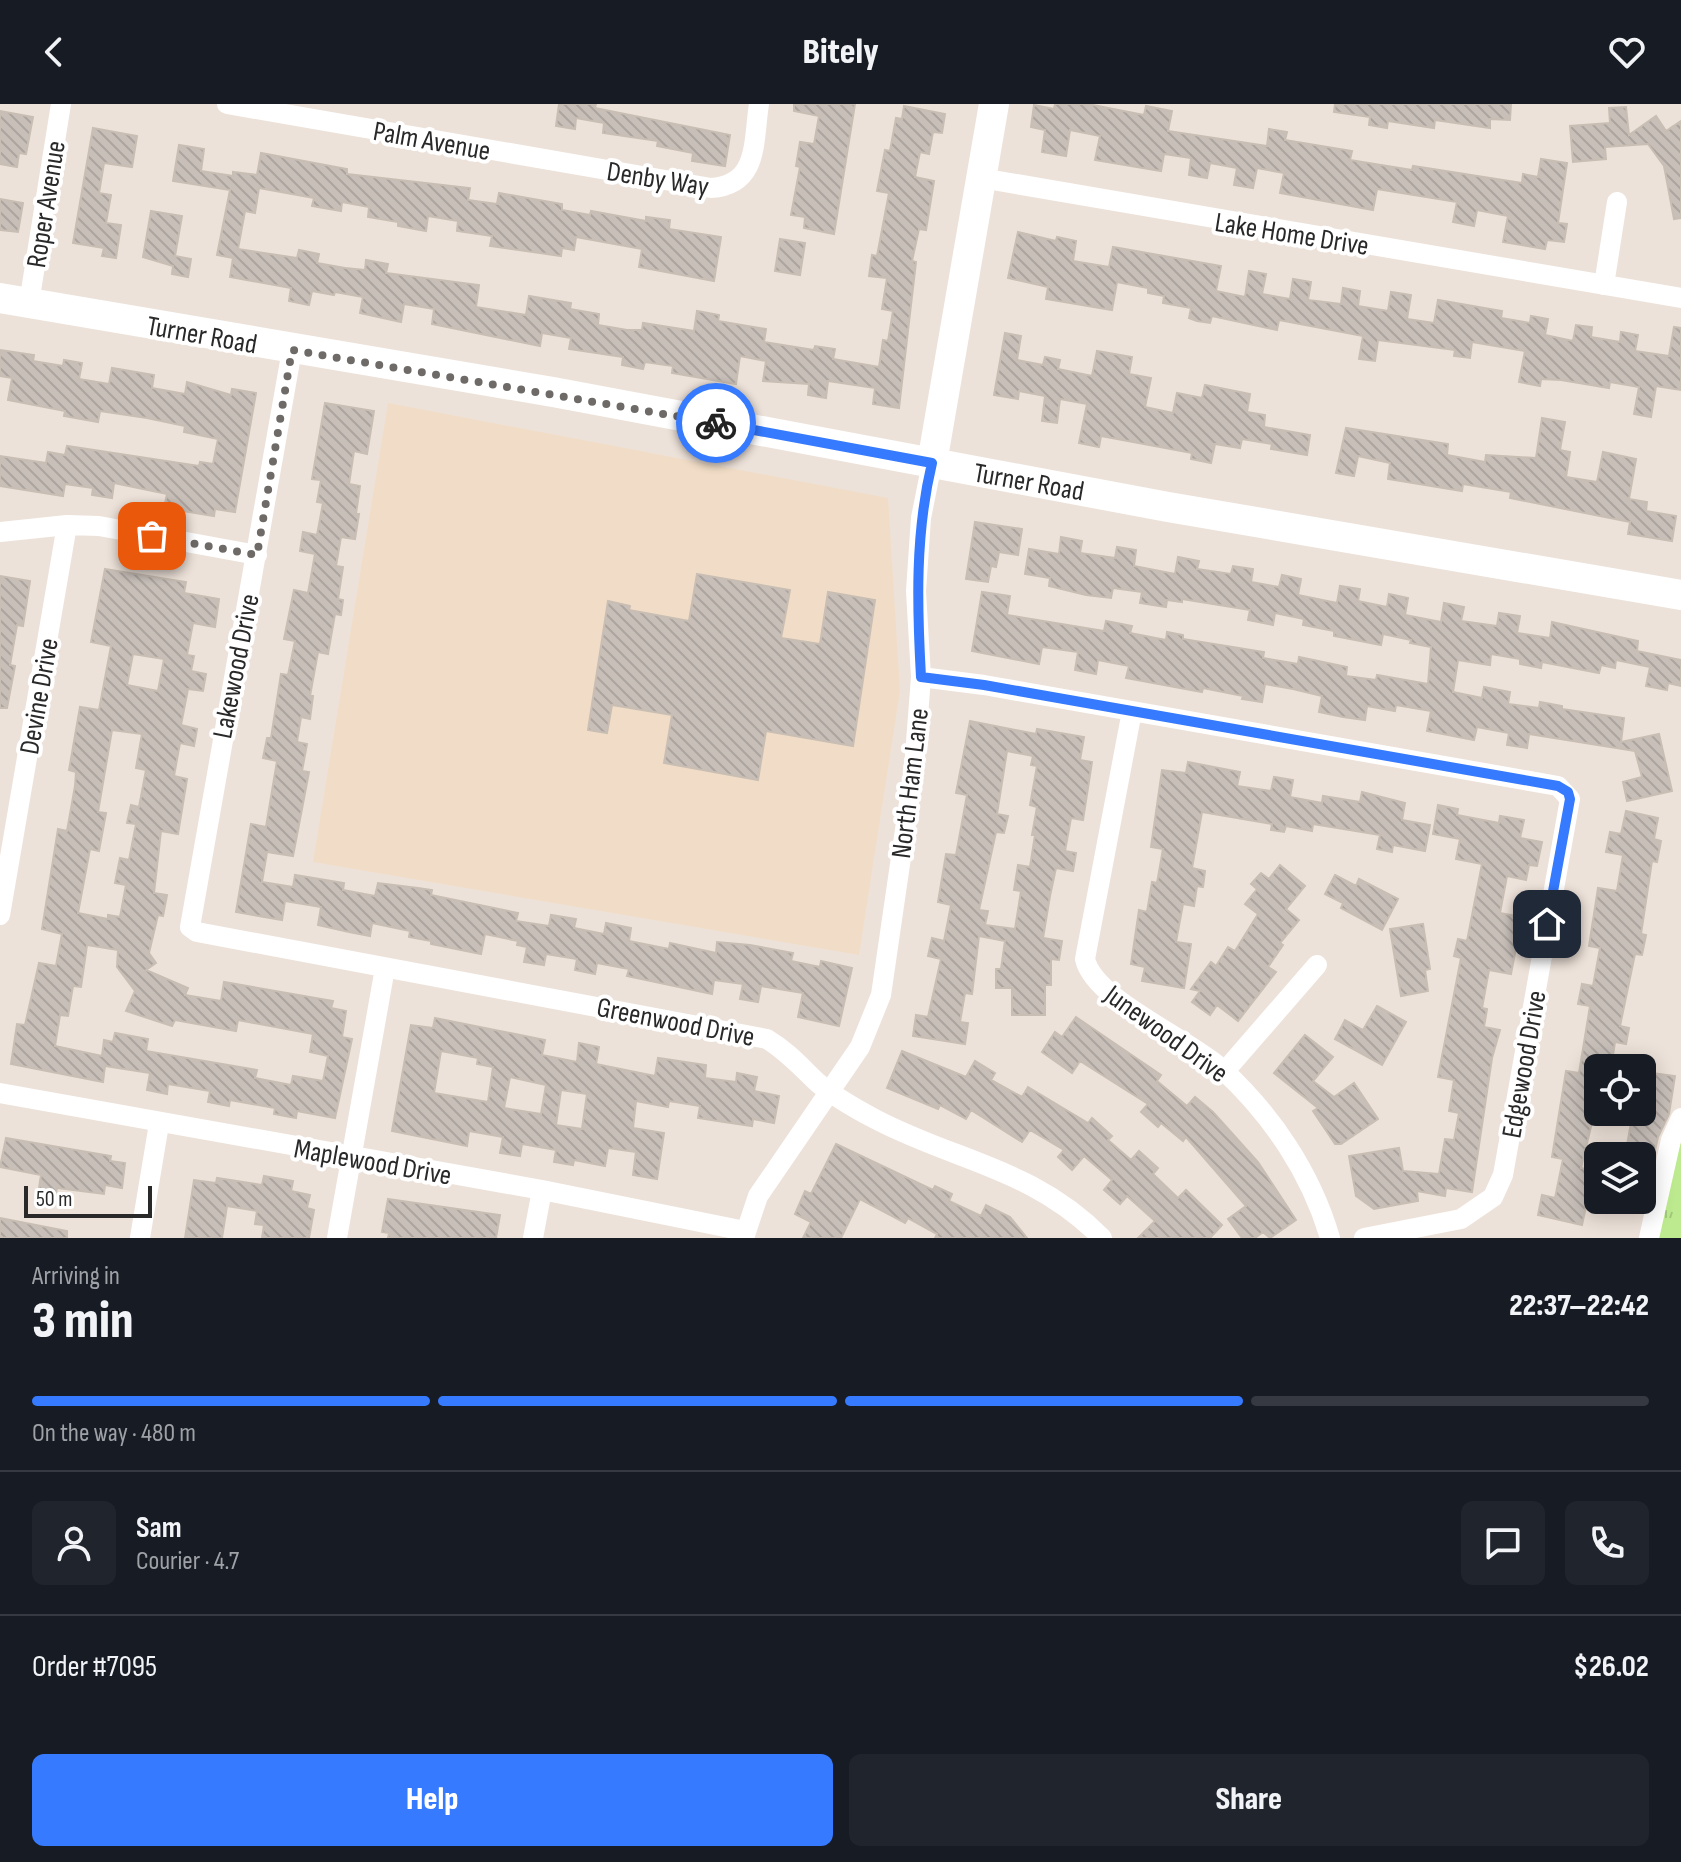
<!DOCTYPE html>
<html lang="en">
<head>
<meta charset="utf-8">
<style>
	:root { --surface:#171b24; --page:#20242c; --text:#f1f3f6; --muted:#9ea1a6; --line:#363941; --accent:#357aff }
	body { margin:0; font-family:"Sofia Sans Condensed",sans-serif; background:var(--page); color:var(--text); height:100vh; display:flex; flex-direction:column; font-size:30px; white-space:nowrap }
	* { box-sizing:border-box; margin:0 }
	p { font-size:26px; color:var(--muted) }
	.icon { flex:none; width:44px; height:44px; fill:none; stroke:currentColor; stroke-width:2; stroke-linecap:round; stroke-linejoin:round }
	.map { position:relative; height:1134px; overflow:hidden }
	.side { display:flex; flex-direction:column; background:var(--surface); flex:1 }
	.side>* { flex:none }
	.tools { position:absolute; left:1584px; top:950px; display:grid; gap:16px }
	.tools a { display:grid; place-items:center; width:72px; height:72px; border-radius:12px; background:var(--surface); box-shadow:0 4px 20px #0003; font-size:40px }
	.scale { position:absolute; left:24px; bottom:20px; width:128px; box-sizing:border-box; padding-left:8px; border:4px solid #292929; border-top:0; font-size:22px; line-height:28px; white-space:nowrap; color:#292929; -webkit-text-stroke:6px #fff; paint-order:stroke }
	.pin { position:absolute; display:grid; place-items:center; width:68px; height:68px; color:#fff; margin:-34px; border-radius:16px; box-shadow:0 4px 12px #0006 }
	.courier { position:absolute; display:grid; place-items:center; width:80px; height:80px; margin:-40px; border:6px solid #357aff; border-radius:50%; background:#fff; color:#222; box-shadow:0 2px 10px #0007 }
	.overview em { font-style:normal; font-weight:800 }
	.overview div { display:flex; flex-direction:column-reverse }
	.overview { display:flex; align-items:center; justify-content:space-between; height:136px; padding:0 32px }
	h1 { font-size:52px; font-weight:800; line-height:60px }
	.bar { display:grid; grid-template-columns:repeat(4,1fr); gap:12px 8px; align-content:center; height:96px; padding:0 32px }
	.bar i { height:10px; border-radius:6px; background:var(--line) }
	.bar .current { background:var(--accent) }
	.bar p { grid-column:span 4 }
	.line { display:flex; align-items:center; gap:20px; padding:0 32px; border-top:2px solid var(--line) }
	.line div { flex:1 }
	.round { display:grid; place-items:center; flex:none; width:84px; height:84px; border-radius:12px; background:var(--page) }
	.cta { display:flex; gap:16px; margin-top:auto; padding:16px 32px }
	.cta a { flex:1; height:92px; border-radius:12px; background:var(--accent); color:#fff; font-size:32px; font-weight:800; line-height:92px; text-align:center }
	.cta a+a { background:var(--page); color:var(--text) }
	header { display:flex; justify-content:space-between; align-items:center; height:104px; padding:0 32px; background:var(--surface); font-size:36px; font-weight:800 }
	.map>svg:first-child { display:block }
</style>
</head>
<body>
<header><svg class="icon" aria-label="back" viewBox="0 0 24 24"><path d="M15 5l-7 7 7 7"/></svg>Bitely<svg class="icon" aria-label="heart" viewBox="0 0 24 24"><path d="M12 20l-8-8c-3-5 5-10 8-4 3-6 11-1 8 4z"/></svg></header>
<div class="map">
<svg width="1681" height="1134" viewBox="0 0 1681 1134">
	<defs>
		<pattern id="park-tufts" width="24" height="20" patternUnits="userSpaceOnUse" patternTransform="scale(2)"><rect width="24" height="20" fill="#bdea8f"/><path d="M3 7l-1-3M5 7V3M7 7l1-3M15 17l-1-3M17 17v-4M19 17l1-3" fill="none" stroke="#a2c97b"/></pattern>
		<pattern id="building-back-hatch" width="6" height="6" patternUnits="userSpaceOnUse" patternTransform="scale(2)"><rect width="6" height="6" fill="#c8bfb9"/><path d="M-1 5l2 2M0 0l6 6M5-1l2 2" fill="none" stroke="#aca49f"/></pattern>
	</defs>
	<rect width="100%" height="100%" fill="#ede2d9"/>
	<!-- education -->
	<path fill="#f1ddc7" d="M388 299 888 394 900 587 859 851 313 758Z"/>
	<!-- park -->
	<path fill="url(#park-tufts)" d="M1681 1038V1134H1656L1678 1047Z"/>
	<!-- building -->
	<path fill="url(#building-back-hatch)" stroke="#c9beb3" stroke-width="2" fill-rule="evenodd" d="M559 0H596L595 4 730 31 725 62 692 57 693 49 657 42 658 37 603 29 604 19 576 14 575 25 556 22Z
		M794 0H855L834 130 804 124 805 113 791 111 800 63 796 62 800 38 814 40 819 12 794 7Z
		M1055 0H1088L1144 11 1146 2 1172 7 1168 27 1267 42 1269 25 1287 28 1285 36 1352 47 1350 56 1412 66 1413 62 1522 79 1523 70 1538 73 1541 55 1567 59 1558 119 1567 120 1564 138 1547 136 1545 145 1503 138 1508 112 1477 106 1474 122 1453 118 1457 98 1377 85 1373 106 1280 89 1284 69 1257 64 1253 84 1234 81 1237 64 1210 59 1207 74 1189 71 1191 54 1164 50 1161 67 1095 56 1100 32 1070 26 1066 52 1042 48 1045 26 1031 23 1034 1 1054 5Z
		M1335 0H1511L1510 16 1490 15V24L1435 16 1434 24 1388 17 1387 24 1369 21 1370 13 1334 8Z
		M904 2 945 10 942 29 933 28 929 50 920 48 915 73 934 77 926 126 919 125 912 157 916 158 899 304 873 300 875 284 828 277 826 294 808 291 809 280 763 277 766 257 740 252 736 280 672 269 673 262 645 258 643 265 622 261 623 253 569 245 571 234 542 229 540 242 432 220 434 205 404 200 401 218 360 209 363 193 335 188 334 191 312 187 309 201 289 197 291 184 230 173 233 154 217 151 230 86 173 77 179 41 204 45 201 67 233 72V68L257 71 261 49 347 65V70L470 84 468 96 497 100 499 89 562 100V106L590 111 591 107 646 117V113L670 116 669 125 721 133 714 177 639 163 642 145 576 133 574 146 562 144 561 152 490 142 492 132 457 127 458 117 428 112 426 127 398 122V118L368 113 369 103 342 98 341 107 312 102 314 94 259 84 255 109 245 107 238 145 297 154 299 146 319 150 317 159 345 164 365 166 366 156 388 160 386 169 479 181 476 203 526 211 529 192 571 199 570 205 599 210 598 221 627 226H642L643 219 694 227 697 207 719 211 718 217 766 225 764 238 814 246 815 242 835 245 833 255 879 263 883 236 888 237 893 207 882 205 887 174 869 172 872 151 877 152 889 89 877 87 885 46 890 47 896 14 902 15Z
		M1626 3 1629 31 1656 12 1666 27 1681 17V114L1674 115 1664 62 1648 40 1605 43 1606 55 1573 58 1570 22 1610 19 1609 4Z
		M0 7 33 13 26 50 19 49 17 63 0 60Z
		M93 24 137 32 132 63 104 59 99 89 111 91 106 119 121 121 116 154 102 152 104 144 73 139Z
		M0 95 23 99 18 128 0 126Z
		M151 107 182 112 175 152 191 155 188 173 172 170 173 162 143 153Z
		M1018 128 1056 137 1057 133 1076 137 1073 157 1109 163 1113 143 1221 162 1216 187 1245 193 1249 167 1266 170 1262 190 1290 195 1293 175 1311 178 1308 196 1341 200 1343 184 1360 187 1358 202 1388 207 1391 188 1411 191 1407 215 1434 219 1438 196 1502 207 1501 214 1530 219 1531 212 1548 215 1545 231 1573 237 1576 221 1592 223 1591 233 1620 238 1621 228 1638 231 1635 247 1669 252 1674 223 1681 224V286L1656 282 1651 313 1634 310 1639 283 1610 278 1609 284 1561 276 1541 275 1540 282 1519 278 1525 247 1472 238 1470 254 1454 252 1455 246 1378 236 1375 257 1359 255 1363 232 1279 216 1277 226 1212 212 1210 219 1197 217 1189 214 1191 204 1163 199 1164 192 1148 189V184L1117 178 1112 206 1046 195 1048 183 1008 174Z
		M780 135 805 139 800 171 775 167Z
		M1005 229 1021 232 1017 256 1043 261 1045 253 1060 256 1058 265 1092 272 1097 247 1132 253 1129 270 1151 274 1145 303 1173 309 1177 289 1202 294 1205 281 1250 290 1247 308 1265 311 1264 323 1310 331 1307 351 1271 345 1272 340 1242 335 1240 344 1215 340 1211 359 1191 355 1192 349 1101 332 1099 343 1079 339 1087 300 1060 295 1057 319 1042 317 1045 292 1019 287 1018 295 994 291Z
		M0 246 34 251 33 257 63 262 64 256 82 259 79 275 109 280 112 264 154 271 152 284 185 290 187 278 231 291 232 285 256 289 235 408 215 405 214 412 164 404 167 390 114 379 112 394 92 391 93 384 65 380 63 392 0 382V352L46 359 48 348 65 351 67 342 199 362 200 358 213 360 218 335 184 328 185 322 147 314 100 307 98 318 64 312 65 307 8 296 12 274 0 272Z
		M325 299 374 307 367 350 354 347 349 380 360 382 356 410H359L355 435 341 433 336 462 343 463 338 495 343 496 341 511 335 510 328 550 318 548 310 592H313L310 615 301 613 297 638 307 640 302 667 309 668 293 752 267 748 262 778 293 783 295 771 344 779 343 786 375 792 378 779 418 784 432 786 431 791 518 809 516 817 549 822 551 811 576 815 574 824 604 830 606 819 631 824 629 837 669 845 670 839 716 849 717 838 750 841 793 849 791 857 820 863 821 857 852 864 839 922 798 913 803 889 761 882 758 898 740 895 743 880 714 876 712 890 627 872 629 865 597 859 595 870 575 866 577 855 546 850 544 861 524 858 527 843 517 841 518 837 485 830 481 850 431 840V837L409 833 410 827 372 819 370 832 349 828 318 821 321 803 285 797 282 816 236 808 251 720 266 723 277 657 263 654 267 634H271L281 570 288 571 295 537 284 535 294 486 308 489 315 450 300 447 303 428 317 431 323 399 317 398 321 376 312 375Z
		M1542 314 1565 318 1560 346 1570 348 1566 373 1597 378 1603 348 1636 355 1629 395 1647 398 1646 407 1676 412 1672 437 1628 430 1630 418 1510 394 1511 388 1463 380 1462 387 1388 375 1390 359 1358 352 1354 372 1336 369 1346 324 1448 340 1447 351 1485 358 1486 351 1536 354Z
		M975 418 1022 425 1018 451 999 448 996 463 991 462 988 478 966 475Z
		M1061 433 1082 437 1080 449 1115 454 1117 443 1136 446 1134 462 1175 470 1178 453 1199 457 1197 465 1231 470 1233 462 1253 465 1251 478 1279 483 1282 471 1301 475 1298 491 1337 499 1340 482 1360 485 1358 497 1387 503 1389 490 1408 494 1405 511 1441 518 1444 499 1464 503 1461 517 1497 522 1499 509 1520 512 1517 529 1550 534 1552 518 1638 537 1637 547 1681 556V582L1668 579 1667 586 1646 582 1650 563 1616 556 1615 564 1601 561 1599 569 1542 558 1541 564 1520 560V555L1491 550 1490 561 1458 556 1453 588 1482 594 1484 583 1510 588 1508 600 1539 604 1540 598 1562 602V605L1624 614 1621 638 1659 630 1672 687 1627 697 1623 678 1642 673 1635 647 1529 630 1527 644 1507 641 1509 629 1477 623 1474 636 1427 627 1431 607 1396 601 1395 607 1367 602 1365 616 1343 613 1319 608 1322 592 1293 585 1265 580 1262 598 1242 595 1243 592 1203 584 1202 588 1126 574 1129 562 1098 556 1096 570 1075 566 1078 548 1042 543 1039 560 972 547 982 488 1010 492 1007 511 1104 527 1106 517 1132 522 1130 529 1166 536 1167 528 1183 531V535L1264 548 1263 554 1298 560 1299 553 1347 563 1346 572 1376 576 1377 571 1428 580 1431 543 1410 539 1411 536 1383 530 1381 541 1350 535 1334 532V527L1303 521 1304 515 1275 509 1273 521 1248 516 1250 506 1182 495V498L1167 496 1166 503 1140 499 1142 488 1113 484 1111 494 1086 491 1049 482 1050 474 1025 470 1029 445 1059 450Z
		M105 465 186 478 184 489 219 495 215 523 193 519 187 551 194 552 191 567 206 570 203 587 188 585 181 621 197 625 194 642 180 639 174 672 187 675 178 730 161 727 154 789 167 791 163 812 158 811 149 849 156 859 146 866 188 884 185 891 221 897 224 878 333 897 331 904 346 907 342 933 352 935 335 1014 297 1007 296 1014 274 1010 275 1004 230 996 229 1002 208 998 210 987 168 980 167 990 147 986 150 969 105 962 103 978 11 960 17 920 25 921 39 859 56 862 62 830 42 825 58 725 67 727 75 682 76 668 69 666 80 603 99 606 111 542 91 538ZM133 550 164 555 158 587 127 581ZM112 626 142 630 136 664 146 666 139 703 131 701 127 719 136 720 129 756 120 754 115 779 126 781 120 813 108 811V815L78 809 90 745 99 747 106 709 98 708ZM87 841 118 846 117 863 135 887 126 907 172 922 175 916 236 927 238 916 313 930 310 948 328 952 323 977 293 972 291 981 255 974 257 966 146 947 148 935 115 929 113 938 104 936 102 952 55 942 60 911 68 912 73 882 81 883Z
		M697 470 790 486 781 534 820 540 828 488 875 496 853 642 766 627 758 676 664 659 672 611 612 601 607 629 588 626 608 497 630 502 629 506 689 517Z
		M0 472 30 477 23 522 17 521 10 561 15 562 7 604H0Z
		M970 617 1036 630 1037 625 1084 633 1080 656 1092 658 1083 716 1071 714 1065 747 1076 749 1073 767 1056 764 1050 792 1043 834 1062 837 1059 856 1051 855V881H1045V911H1012V884H996V865H1001L1005 837 979 832 972 890 965 889 960 918 968 919 965 940 913 932 916 911 928 913 941 855 928 852 932 834 944 837 951 801 938 798 946 750 956 751 967 691 956 689ZM1007 647 1033 652 1031 661 1037 662 1030 701 1037 703 1032 731H1035L1030 763 1018 761 1014 786 1021 787 1015 825 985 821 988 807 979 806 996 728 1004 729 1008 712 997 710Z
		M1188 658 1240 668 1237 682 1271 687 1274 673 1293 676 1290 693 1322 699 1323 692 1360 698 1362 688 1405 699 1402 716 1430 721 1425 747 1393 741 1392 748 1377 745 1380 731 1313 720 1312 727 1286 722 1284 728 1271 726 1272 720 1202 708 1192 764 1205 767 1203 783 1197 782 1194 802 1183 800 1176 838 1191 840 1184 884 1142 877 1145 863 1131 860 1139 806 1147 808 1152 778 1157 779 1163 745 1151 743 1162 666 1186 669Z
		M1438 701 1458 705 1457 711 1499 719 1500 712 1524 716 1520 734 1542 738 1537 762 1529 761 1526 776 1507 772 1500 809 1522 813 1511 870 1489 866 1482 904 1487 905 1484 923 1500 926 1492 954 1472 1088 1446 1084 1445 1092 1417 1087 1418 1097 1374 1105 1356 1092 1349 1052 1399 1044 1403 1067 1439 1070 1445 1035 1454 1036 1459 1009 1449 1007 1454 976 1438 973 1461 854 1454 852 1458 835 1467 837 1482 760 1456 755 1460 735 1433 730Z
		M1626 707 1658 714 1654 735 1661 737 1657 758 1652 757 1641 830 1646 831 1642 851 1635 850 1620 922 1629 924 1626 940 1615 938 1611 964H1598V994L1581 1064 1598 1068V1085L1590 1084 1582 1121 1538 1111 1542 1091 1555 1094 1563 1055 1552 1053 1566 967 1579 969 1590 902 1578 900 1582 880 1593 882 1600 844 1589 842 1598 784 1617 787 1623 751 1606 748 1610 728 1621 730Z
		M1280 761 1305 782 1286 805 1299 816 1280 839 1283 841 1268 863 1276 868 1238 917 1217 901 1210 911 1192 898 1200 887 1191 885 1211 858 1216 862 1228 843 1235 847 1258 810 1245 800 1257 785 1251 780 1261 769 1269 775Z
		M1335 771 1356 782 1359 775 1398 795 1382 826 1341 804 1343 799 1325 790Z
		M1423 820 1430 865 1425 866 1428 887 1401 892 1390 825Z
		M1377 902 1406 918 1382 961 1335 935 1345 916 1363 926Z
		M1076 913 1161 971 1157 977 1187 1002 1195 993 1213 1008 1258 1058 1296 1116 1270 1134 1263 1128 1255 1134H1242L1228 1115 1246 1102 1186 1033 1183 1037 1161 1019 1158 1023 1141 1008 1148 1000 1080 957 1072 969 1042 948 1055 928 1062 933Z
		M435 914 545 936 542 951 577 958 579 939 599 943 596 960 655 972 658 954 706 961 705 974 736 978 737 969 757 973 754 987 779 992 774 1019 753 1015 752 1022 724 1018 698 1014 700 1002 669 997 668 1003 636 997 633 1024 664 1029 657 1075 633 1071 636 1048 608 1044 605 1062 574 1056 573 1061 554 1058 556 1046 522 1040 520 1052 500 1049 503 1033 469 1027 467 1042 392 1027 411 921 433 924ZM441 947 478 954 477 960 493 963 488 998 434 989ZM510 973 546 981 541 1010 504 1004ZM561 986 587 990 582 1025 556 1021Z
		M1305 931 1333 953 1313 977 1334 993 1354 979 1378 1015 1341 1040H1335L1313 1007 1318 1004 1274 969Z
		M902 947 966 973 975 957 995 969 991 976 1022 993 1028 983 1088 1019 1092 1014 1112 1032 1108 1036 1131 1056 1139 1047 1158 1064 1153 1070 1178 1094 1186 1086 1222 1121 1210 1134H1138L1155 1117 1127 1092 1120 1100 1104 1086 1112 1076 1084 1052 1072 1066 1058 1053 1064 1046 1030 1026 1022 1038 971 1006 966 1015 940 1001 938 1005 887 984Z
		M1652 969 1675 972 1669 1010 1658 1033 1645 1092H1642V1052H1625L1631 1019 1643 1021Z
		M6 1034 111 1052 110 1057 125 1059 122 1084 105 1081 104 1090 57 1084 55 1094 38 1091 41 1071 0 1063Z
		M836 1040 933 1086 935 1082 952 1090 949 1097 981 1112 986 1101 1010 1113 1027 1134H935L937 1130 908 1114 905 1119 860 1095 841 1134H803L811 1118 795 1110 805 1087 811 1090Z
		M264 1072 293 1077 291 1087 310 1091 307 1104 314 1106 309 1134H262L264 1121 255 1120 257 1107 227 1102 222 1134H185L194 1076 216 1079 217 1074 262 1081Z
		M388 1095 500 1111 496 1134H388L389 1129 382 1128Z
		M0 1114 67 1127V1134H0Z"/>
	<g fill="none" stroke-linecap="round" stroke-linejoin="round">
		<!-- minor -->
		<path stroke="#fff" stroke-width="20" d="M227 0 711 84C759 81 753 38 759 0
			M981 74 1681 194
			M1604 181 1617 98
			M29 199 61 0
			M292 246 190 823 197 828 767 935C787 947 801 963 818 979 835 993 856 1005 875 1015 957 1058 1033 1064 1102 1134
			M0 428 67 421 99 422 257 451
			M921 573 984 581 1558 682 1570 695 1503 1071 1493 1093 1461 1115 1364 1134
			M1132 607 1085 855C1094 896 1190 935 1222 965 1272 1011 1311 1069 1330 1134
			M0 811 67 421
			M1225 967 1317 861
			M0 989 542 1086 745 1127
			M140 1134 159 1020
			M337 1134 385 864
			M533 1134 542 1086
			M744 1134 758 1092 860 943 881 891 914 664 921 573 916 487 921 414 932 359
			M1649 1134 1671 1036 1681 1014"/>
		<!-- secondary -->
		<path stroke="#fff" stroke-width="30" d="M0 194 553 288 1168 403 1681 491
			M932 359 994 0"/>
	</g>
	<g fill="none" stroke-linecap="round" stroke-linejoin="round">
		<!-- done -->
		<path stroke="#6e6a67" stroke-width="8" stroke-dasharray="0 14.4" d="M152 432 257 451 292 246 716 319"/>
		<!-- route -->
		<path stroke="#357aff" stroke-width="10" d="M716 319 932 359C915 430 917 501 921 573L984 581 1558 682 1568 688 1570 695 1547 820"/>
	</g>
	<g text-anchor="middle" stroke-width="8" stroke-linejoin="round" paint-order="stroke">
		<!-- street labels -->
		<g font-size="28" fill="#292929" stroke="#fff">
			<text transform="translate(432 36) rotate(10)" y="10">Palm Avenue</text>
			<text transform="translate(658 74) rotate(9)" y="10">Denby Way</text>
			<text transform="translate(45 100) rotate(-81)" y="10">Roper Avenue</text>
			<text transform="translate(1292 129) rotate(9)" y="10">Lake Home Drive</text>
			<text transform="translate(202 230) rotate(10)" y="10">Turner Road</text>
			<text transform="translate(1029 377) rotate(10)" y="10">Turner Road</text>
			<text transform="translate(235 562) rotate(-79)" y="10">Lakewood Drive</text>
			<text transform="translate(38 592) rotate(-80)" y="10">Devine Drive</text>
			<text transform="translate(909 679) rotate(-83)" y="10">North Ham Lane</text>
			<text transform="translate(676 917) rotate(11)" y="10">Greenwood Drive</text>
			<text transform="translate(1167 929) rotate(36)" y="10">Junewood Drive</text>
			<text transform="translate(1523 960) rotate(-80)" y="10">Edgewood Drive</text>
			<text transform="translate(373 1057) rotate(10)" y="10">Maplewood Drive</text>
		</g>
	</g>
</svg>
<div class="tools">
<a><svg class="icon" aria-label="locate" viewBox="0 0 24 24"><circle cx="12" cy="12" r="6"/><path d="M12 2v4M12 18v4M2 12h4M18 12h4"/></svg></a>
<a><svg class="icon" aria-label="layers" viewBox="0 0 24 24"><path d="M12 4l9 5-9 5-9-5zM3 14l9 5 9-5"/></svg></a>
</div>
<div class="scale">50 m</div>
<div class="pin" style="left:152px;top:432px;background:#ea580c"><svg class="icon" aria-label="bag" viewBox="0 0 24 24"><path d="M5 8h14l-1 12H6zM9 8a3 3 0 0 1 6 0"/></svg></div>
<div class="pin" style="left:1547px;top:820px;background:#1f2937"><svg class="icon" aria-label="home" viewBox="0 0 24 24"><path d="M3 11l9-7 9 7M6 9v11h12V9"/></svg></div>
<div class="courier" style="left:716px;top:319px"><svg class="icon" aria-label="bike" viewBox="0 0 24 24"><circle cx="6" cy="16" r="4"/><circle cx="18" cy="16" r="4"/><path d="M6 16l4-8h5l3 8M10 8l3 8H6M13 5h3"/></svg></div>
</div>
<section class="side">
<div class="overview"><div><h1>3 min</h1><p>Arriving in</p></div><em>22:37–22:42</em></div>
<div class="bar"><i class="current"></i><i class="current"></i><i class="current"></i><i></i><p>On the way · 480 m</p></div>
<div class="line" style="height:144px"><a class="round"><svg class="icon" aria-label="person" viewBox="0 0 24 24"><circle cx="12" cy="8" r="4"/><path d="M4 21q1-7 8-7t8 7"/></svg></a><div><b>Sam</b><p>Courier · 4.7</p></div><a class="round"><svg class="icon" aria-label="chat" viewBox="0 0 24 24"><path d="M4 5h16v11H9l-5 4z"/></svg></a><a class="round"><svg class="icon" aria-label="phone" viewBox="0 0 24 24"><path d="M5 4h4l2 5-3 2q2 4 5 5l2-3 5 2v4C11 20 4 13 5 4z"/></svg></a></div>
<div class="line" style="height:104px"><div>Order #7095</div><b>$26.02</b></div>
<div class="cta"><a>Help</a><a>Share</a></div>
</section>
</body>
</html>
